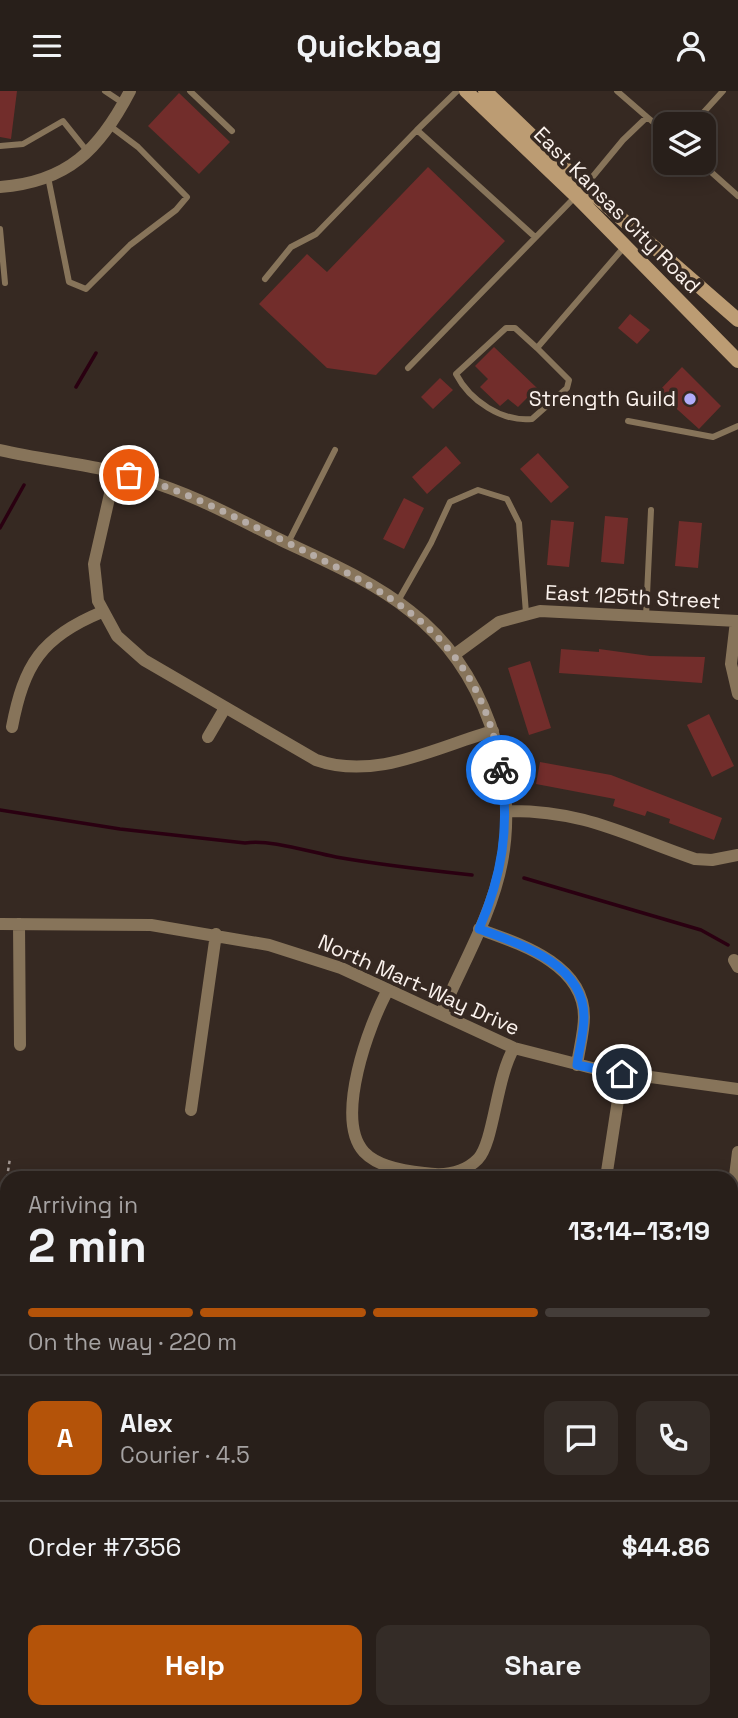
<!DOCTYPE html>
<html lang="en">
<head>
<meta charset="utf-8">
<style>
	:root { --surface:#281f1a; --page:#342c27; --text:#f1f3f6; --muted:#a5a2a2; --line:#443d39; --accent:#b45309 }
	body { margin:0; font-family:"Space Grotesk",sans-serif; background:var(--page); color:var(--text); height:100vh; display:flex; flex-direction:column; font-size:26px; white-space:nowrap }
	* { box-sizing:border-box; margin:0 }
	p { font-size:23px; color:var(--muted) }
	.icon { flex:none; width:38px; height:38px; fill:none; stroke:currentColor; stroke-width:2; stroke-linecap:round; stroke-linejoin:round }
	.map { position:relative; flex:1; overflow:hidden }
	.sheet { position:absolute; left:0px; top:1080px; width:738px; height:548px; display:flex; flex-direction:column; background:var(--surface); border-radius:21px 21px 0 0; box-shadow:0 4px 18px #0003,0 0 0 2px var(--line) }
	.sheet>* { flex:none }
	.fabs { position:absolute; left:653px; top:21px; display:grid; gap:14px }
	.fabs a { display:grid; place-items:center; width:63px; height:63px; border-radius:14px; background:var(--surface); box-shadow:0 4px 18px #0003,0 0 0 2px var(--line); font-size:35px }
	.pin { position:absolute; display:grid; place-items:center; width:60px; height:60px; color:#fff; margin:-30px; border:4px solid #fff; border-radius:50%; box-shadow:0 2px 7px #0007 }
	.courier { position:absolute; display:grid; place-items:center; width:70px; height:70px; margin:-35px; border:5px solid #1a73e8; border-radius:50%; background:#fff; color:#222; box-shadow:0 2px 9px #0007 }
	.headline em { font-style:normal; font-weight:700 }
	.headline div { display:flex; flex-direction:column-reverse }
	.headline { display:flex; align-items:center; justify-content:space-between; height:119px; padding:0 28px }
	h1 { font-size:46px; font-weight:700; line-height:52px }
	.bar { display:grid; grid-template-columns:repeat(4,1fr); gap:10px 7px; align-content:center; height:84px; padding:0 28px }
	.bar i { height:9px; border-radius:5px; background:var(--line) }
	.bar .selected { background:var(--accent) }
	.bar p { grid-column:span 4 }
	.line { display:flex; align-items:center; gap:18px; padding:0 28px; border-top:2px solid var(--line) }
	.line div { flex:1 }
	.round { display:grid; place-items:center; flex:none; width:74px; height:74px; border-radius:14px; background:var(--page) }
	.cta { display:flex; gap:14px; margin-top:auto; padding:14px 28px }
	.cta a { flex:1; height:80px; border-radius:14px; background:var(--accent); color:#fff; font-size:28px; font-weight:700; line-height:80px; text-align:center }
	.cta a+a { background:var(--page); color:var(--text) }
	header { display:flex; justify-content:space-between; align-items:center; height:91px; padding:0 28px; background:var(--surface); font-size:32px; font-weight:700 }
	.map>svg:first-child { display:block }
</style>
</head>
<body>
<header><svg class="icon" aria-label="menu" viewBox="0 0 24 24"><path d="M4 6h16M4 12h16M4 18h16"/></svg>Quickbag<svg class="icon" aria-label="person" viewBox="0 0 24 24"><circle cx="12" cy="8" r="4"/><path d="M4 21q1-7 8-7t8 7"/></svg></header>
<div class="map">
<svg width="738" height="1627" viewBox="0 0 738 1627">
	<rect width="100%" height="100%" fill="#362922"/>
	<!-- built -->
	<path fill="#422e24" d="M732 1188 738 1189V1627H288L241 1621 732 1620Z
		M7 1500V1588L0 1587V1553Z"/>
	<!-- green -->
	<path fill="#5e510c" d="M732 1533 738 1534V1627H627L583 1621 732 1620Z
		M231 1621H288L287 1627Z
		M360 1621 372 1625 406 1627 290 1626 291 1621Z"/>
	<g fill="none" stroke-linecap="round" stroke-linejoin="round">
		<!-- stream -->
		<path stroke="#2a0011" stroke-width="3.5" d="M76 296 96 262
			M0 437 24 394
			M0 719 120 738 245 752C271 748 309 761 336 766 381 774 426 779 472 784
			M524 787 701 839 728 854"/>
	</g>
	<!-- building -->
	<path fill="#722d2b" d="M0 0H17L11 48 0 46Z
		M179 2 230 51 199 83 148 35Z
		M428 76 505 150 376 284 327 277 259 213 307 163 327 181Z
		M630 223 650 239 637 253 618 237Z
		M494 256 537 297 518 316 508 308 500 315 480 296 488 288 475 275Z
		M682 276 721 315 699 338 658 301Z
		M440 287 453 299 433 318 421 306Z
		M446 355 461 372 427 403 412 386Z
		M538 362 569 396 551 412 520 378Z
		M404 407 424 417 404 458 383 448Z
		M605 425 628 427 624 473 601 471Z
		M551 429 574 431 569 476 547 474Z
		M679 430 702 432 698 477 675 475Z
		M561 558 599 561V558L650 565 705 566 702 592 559 582Z
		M530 570 551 637 529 644 508 577Z
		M709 623 734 675 712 686 687 634Z
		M540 671 611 684 722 727 714 749 669 732 670 728 647 720 645 725 613 715 615 708 536 693Z"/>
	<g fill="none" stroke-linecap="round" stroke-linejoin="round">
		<!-- path -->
		<path stroke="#a29792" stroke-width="2.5" stroke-dasharray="3.5 3.5" stroke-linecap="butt" d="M7 1087 10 1067
			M0 1140 7 1088
			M216 1620 263 1627"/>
		<!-- service -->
		<path stroke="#87745a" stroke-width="6" d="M105 0 123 12
			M190 0 232 40
			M457 0 417 39 535 146
			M617 0 647 26
			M693 33 723 0
			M0 55 23 53 63 30 87 60
			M701 72 738 105
			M48 86 69 191 86 198 130 154 176 119 187 106 138 56 110 35
			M585 95 623 49 647 26 665 41
			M0 138 5 192
			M265 188 291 156 316 143 417 39
			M537 257 515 237H506L456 283C470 310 502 331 532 328L567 297 569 289 537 257 625 155
			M408 277 575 106
			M628 330 713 346 738 335
			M288 452 335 359
			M398 510 431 452 450 411 478 399 507 408 519 432 526 522
			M646 525 651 419
			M732 1340 738 1339
			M432 1627V1620"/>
		<!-- minor -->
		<path stroke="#87745a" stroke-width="12" d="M0 96C68 91 100 58 130 0
			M0 359C48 370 98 374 145 389 193 403 236 427 281 449 325 470 371 489 410 520 484 577 519 681 502 771 492 824 462 874 441 923
			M115 381 94 473 98 510 117 545 144 569 316 669C376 690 436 656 493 640
			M736 530 731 573 738 603
			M454 564 499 531 540 520 738 530
			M12 636C24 574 41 546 102 521
			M208 646 225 617
			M507 720C584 719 625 744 695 768L712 769 738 764
			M0 833 151 834 269 854 341 877 514 957 600 979 738 998
			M19 833 20 954
			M479 838C520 853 584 873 584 926 584 941 579 959 577 974
			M734 869 738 876
			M388 899C369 933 334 1028 364 1061 378 1076 404 1080 424 1082 443 1085 463 1083 478 1068 494 1051 496 987 514 957
			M191 1019 216 843
			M606 1087 622 983
			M732 1109 738 1061"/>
		<!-- secondary -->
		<path stroke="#bc9c73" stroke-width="14" d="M466 0 576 105 738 270
			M485 0 584 95 738 229
			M0 1604 7 1605
			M123 1620 172 1627
			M0 1626 7 1627"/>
	</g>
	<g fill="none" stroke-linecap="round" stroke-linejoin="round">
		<!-- done -->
		<path stroke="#b6aca6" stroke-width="7" stroke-dasharray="0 12.6" d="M129 384C181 398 228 423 276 446 388 501 479 542 501 679"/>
		<!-- route -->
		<path stroke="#1a73e8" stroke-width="9" d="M501 679C510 736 502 785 479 838 520 853 584 873 584 926 584 941 579 959 577 974L622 983"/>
	</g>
	<!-- markers -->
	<circle fill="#b1adfa" stroke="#362922" stroke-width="2.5" cx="690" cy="308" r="7"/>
	<g text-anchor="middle" stroke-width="7" stroke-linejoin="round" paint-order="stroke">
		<!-- street labels -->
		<g font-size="21" fill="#fbf2ed" stroke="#362922">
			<text transform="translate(617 119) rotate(45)" y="7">East Kansas City Road</text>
			<text transform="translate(633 506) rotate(3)" y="7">East 125th Street</text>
			<text transform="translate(419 894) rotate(24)" y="7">North Mart-Way Drive</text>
		</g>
		<!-- poi labels -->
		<g font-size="21" fill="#fbf2ed" stroke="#362922" text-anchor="end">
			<text x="676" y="315">Strength Guild</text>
		</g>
	</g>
</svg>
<div class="fabs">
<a><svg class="icon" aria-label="layers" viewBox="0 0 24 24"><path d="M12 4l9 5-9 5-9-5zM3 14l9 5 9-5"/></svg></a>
</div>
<div class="pin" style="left:129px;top:384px;background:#ea580c"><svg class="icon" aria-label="bag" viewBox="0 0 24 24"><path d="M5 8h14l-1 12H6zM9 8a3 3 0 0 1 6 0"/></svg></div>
<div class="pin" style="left:622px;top:983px;background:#1f2937"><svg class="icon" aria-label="home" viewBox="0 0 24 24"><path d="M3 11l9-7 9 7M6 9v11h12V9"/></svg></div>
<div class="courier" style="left:501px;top:679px"><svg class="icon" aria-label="bike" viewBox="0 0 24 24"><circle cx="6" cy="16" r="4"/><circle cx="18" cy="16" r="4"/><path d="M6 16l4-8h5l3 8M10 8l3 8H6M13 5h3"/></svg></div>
<section class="sheet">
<div class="headline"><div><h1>2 min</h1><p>Arriving in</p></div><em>13:14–13:19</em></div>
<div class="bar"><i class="selected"></i><i class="selected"></i><i class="selected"></i><i></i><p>On the way · 220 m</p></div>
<div class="line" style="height:126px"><b class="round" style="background:var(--accent);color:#fff">A</b><div><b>Alex</b><p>Courier · 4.5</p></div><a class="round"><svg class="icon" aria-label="chat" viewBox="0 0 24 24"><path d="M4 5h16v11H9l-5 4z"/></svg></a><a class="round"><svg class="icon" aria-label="phone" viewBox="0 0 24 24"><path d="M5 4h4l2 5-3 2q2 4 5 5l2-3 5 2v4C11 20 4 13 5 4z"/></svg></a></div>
<div class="line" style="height:91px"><div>Order #7356</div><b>$44.86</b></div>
<div class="cta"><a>Help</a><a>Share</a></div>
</section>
</div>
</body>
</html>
